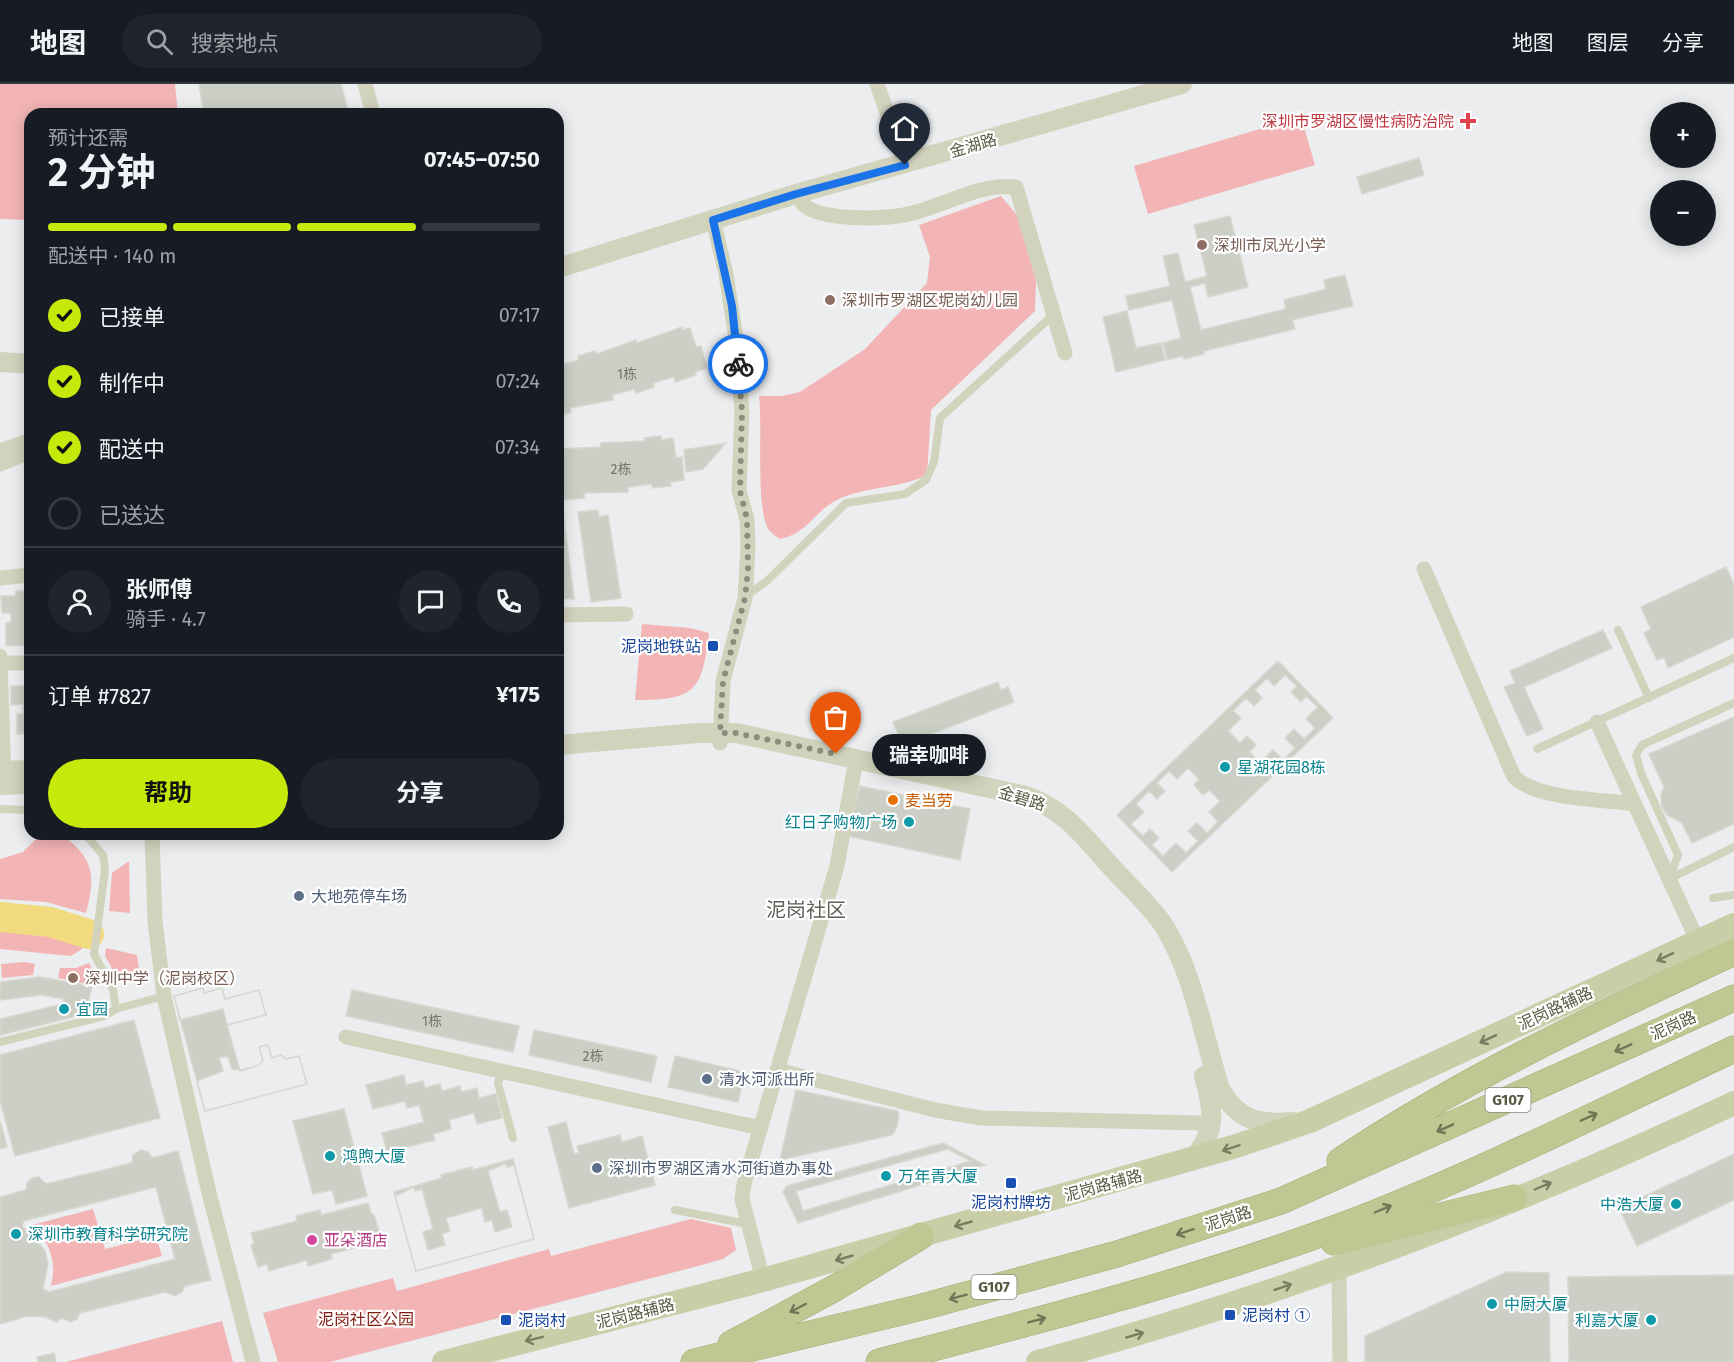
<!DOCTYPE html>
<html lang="zh">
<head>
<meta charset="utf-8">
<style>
	:root { --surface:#171b24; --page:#20242c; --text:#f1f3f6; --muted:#9ea1a6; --line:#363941; --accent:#c6e90b }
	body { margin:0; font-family:"Fira Sans","Noto Sans SC",sans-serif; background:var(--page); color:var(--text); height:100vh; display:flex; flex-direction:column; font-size:22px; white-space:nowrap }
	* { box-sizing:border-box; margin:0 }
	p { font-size:20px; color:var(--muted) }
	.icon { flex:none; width:33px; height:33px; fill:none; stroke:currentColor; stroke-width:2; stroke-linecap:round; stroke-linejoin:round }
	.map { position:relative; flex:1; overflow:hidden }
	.details { position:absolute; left:24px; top:24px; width:540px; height:732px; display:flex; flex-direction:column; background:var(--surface); border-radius:18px; box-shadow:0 3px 15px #0003 }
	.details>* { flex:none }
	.fabs { position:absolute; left:1650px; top:18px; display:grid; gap:12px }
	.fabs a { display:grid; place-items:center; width:66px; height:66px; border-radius:50%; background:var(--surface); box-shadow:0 3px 15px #0003; font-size:30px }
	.pin { position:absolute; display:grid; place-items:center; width:51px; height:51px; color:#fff; margin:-62px -26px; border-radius:50% 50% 50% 0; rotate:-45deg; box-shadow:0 0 6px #0007 }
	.pin .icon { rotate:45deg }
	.courier { position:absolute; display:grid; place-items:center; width:60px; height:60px; margin:-30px; border:4px solid #1a73e8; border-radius:50%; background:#fff; color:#222; box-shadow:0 2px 8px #0007 }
	.bubble { position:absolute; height:42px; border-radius:21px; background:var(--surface); box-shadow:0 3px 15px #0003; font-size:20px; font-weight:700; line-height:42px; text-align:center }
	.overview em { font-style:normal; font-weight:700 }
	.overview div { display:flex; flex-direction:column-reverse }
	.overview { display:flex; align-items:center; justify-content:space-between; height:102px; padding:0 24px }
	h1 { font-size:39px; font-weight:700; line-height:45px }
	.bar { display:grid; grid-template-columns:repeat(4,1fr); gap:9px 6px; align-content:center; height:72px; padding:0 24px }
	.bar i { height:8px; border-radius:4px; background:var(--line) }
	.bar .selected { background:var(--accent) }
	.bar p { grid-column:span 4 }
	.line { display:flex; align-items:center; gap:15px; padding:0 24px; border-top:2px solid var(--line) }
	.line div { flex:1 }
	.round { display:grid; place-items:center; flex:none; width:63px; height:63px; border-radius:32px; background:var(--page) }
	ol { padding:0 24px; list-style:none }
	li { display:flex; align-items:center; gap:18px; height:66px }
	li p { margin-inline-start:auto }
	li .icon { padding:6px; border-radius:50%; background:var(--accent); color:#111; stroke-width:4 }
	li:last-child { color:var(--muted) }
	li i { width:33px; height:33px; border:3px solid var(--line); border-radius:50% }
	.primary-button { display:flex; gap:12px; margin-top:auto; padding:12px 24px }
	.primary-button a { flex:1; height:69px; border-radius:36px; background:var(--accent); color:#111; font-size:24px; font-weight:700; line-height:69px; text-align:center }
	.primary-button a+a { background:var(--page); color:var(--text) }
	header { display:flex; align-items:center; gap:36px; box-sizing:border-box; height:84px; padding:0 30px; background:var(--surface); border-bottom:2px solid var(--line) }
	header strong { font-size:28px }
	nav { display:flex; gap:33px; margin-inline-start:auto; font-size:21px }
	.search { width:420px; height:54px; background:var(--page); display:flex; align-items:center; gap:15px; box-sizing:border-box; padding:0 21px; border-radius:33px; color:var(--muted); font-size:22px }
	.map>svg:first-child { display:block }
</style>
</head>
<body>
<header>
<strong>地图</strong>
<div class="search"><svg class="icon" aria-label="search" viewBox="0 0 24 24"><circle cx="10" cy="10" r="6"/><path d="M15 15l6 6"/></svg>搜索地点</div>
<nav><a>地图</a><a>图层</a><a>分享</a></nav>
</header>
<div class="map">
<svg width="1734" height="1278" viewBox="0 0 1734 1278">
	<rect width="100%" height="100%" fill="#ebedef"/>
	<!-- green -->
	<path fill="#f2b4b5" d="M0 0H175L178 30H30V136L0 135Z
		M1301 33 1315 81 1148 130 1134 82Z
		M1001 112 1017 131 1036 195 1035 227 931 326 927 391C899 405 865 402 837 416 814 427 809 449 780 455 777 453 772 450 769 446 755 426 763 341 759 312H782L800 308 865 265 927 199 930 173 919 141Z
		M642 540 690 544 709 549C702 608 695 616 635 616Z
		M41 750H61C94 774 96 791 86 829L46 818 0 815V775L23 768Z
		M129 777 130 829 109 827 112 789Z
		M0 846 32 848 84 858 82 865 71 872 0 865Z
		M106 864 137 871 140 892 119 897 105 872Z
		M25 878 35 880 33 891 2 894 1 880Z
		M89 879 101 903 58 894 60 884H76Z
		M93 1125 105 1165 156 1152 162 1172 51 1202C57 1176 50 1159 32 1141Z
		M691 1135 731 1144 736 1166 723 1175 702 1181 330 1278H278L263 1229 393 1194 397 1207 549 1165 551 1172Z
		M222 1237 233 1278H66Z"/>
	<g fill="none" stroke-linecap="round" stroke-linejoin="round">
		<!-- river -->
		<path stroke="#f2db7e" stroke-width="30" d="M0 833 50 838 89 850"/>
	</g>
	<!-- building -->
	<path fill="#cccfc5" stroke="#d5d8cf" stroke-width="1.5" fill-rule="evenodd" d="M199 0H341L349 30H204Z
		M1419 74 1424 91 1362 110 1357 93Z
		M1230 132 1248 203 1208 213 1205 199 1190 203 1201 246 1286 225 1284 216 1326 205 1324 196 1345 191 1353 222 1292 236 1295 245 1204 267V270L1184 275 1183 272 1167 276 1163 259 1181 254 1172 216 1129 226 1126 212 1170 202 1163 172 1178 169 1185 198 1207 192 1194 141Z
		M1127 227 1136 264 1161 259 1165 276 1116 288 1103 233Z
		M682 243 683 246 690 244 696 263 701 262 707 284 695 288 696 291 675 298 674 293 653 299 654 303 636 309 635 305 612 311 613 316 570 324 571 328 558 332V282L579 276 578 272 595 267 597 270 636 256 637 259Z
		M661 352V356L673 354 676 374 682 373 684 396 670 398 671 402 652 404V400L628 403V408L584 409 585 414 564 416V412L558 413V365L601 363V359L645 357 644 354Z
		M726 359 703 385 686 388 684 366Z
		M598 426 599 433 608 431 621 514 591 518 578 428Z
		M558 428H563L574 515 558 514Z
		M1726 483 1734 501V553L1668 584 1664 573 1657 576 1644 549 1651 545 1641 523Z
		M16 507H30V561L6 562V539L11 538V529H2L1 512H16Z
		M1603 546 1612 564 1524 603 1543 645 1527 652 1504 603 1515 599 1510 587Z
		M1278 577 1333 634 1172 788 1117 731Z
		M1285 591 1297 602 1291 608 1301 618 1306 612 1318 623 1306 635 1315 644 1304 655 1294 645 1285 654 1295 664 1283 676 1273 666 1260 678 1249 668 1256 661 1247 652 1240 659 1228 647 1241 634 1233 627 1246 614 1254 622 1262 614 1255 606 1267 594 1274 602Z
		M25 598H30V650H17V630H23V620L11 621V602H25Z
		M998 598 1001 606 1008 603 1014 618 913 657 906 658 900 654 893 638Z
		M1734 633V740L1692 759 1682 739 1667 731 1662 723 1661 711 1664 703 1649 670Z
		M1188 684 1199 695 1194 701 1203 711 1209 706 1220 717 1209 728 1218 738 1207 749 1197 739 1188 747 1198 757 1186 769 1176 759 1163 772 1152 761 1159 754 1150 745 1143 752 1131 740 1144 728 1136 720 1149 707 1157 715 1165 707 1157 699 1169 687 1177 695Z
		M860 702 970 725 960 776 848 752Z
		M40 893 92 902 85 930 0 951V935L63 920 64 915 42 911 0 916V898Z
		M203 904 204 909 222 904 225 915 259 906 266 931 227 941 240 987 257 982 263 977 259 963 268 961 272 974 281 971 286 975 299 972 307 1000 205 1027 174 912Z
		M203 904 204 909 222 904 225 915 259 906 266 931 227 941 223 925 180 936 174 912Z
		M352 906 519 942 513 968 346 932Z
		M134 936 160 1034 15 1072 0 1016V971Z
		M534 946 657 972 651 998 529 971Z
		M268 961 272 974 281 971 286 975 299 972 307 1000 205 1027 197 997 223 987 219 974 228 972 232 985 241 986 257 982 263 977 259 963Z
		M675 972 745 988 738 1018 668 1003Z
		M404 991 406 1001 423 997 425 1004 440 1000 442 1007 460 1002 461 1008 477 1004 479 1014 496 1010 502 1034 477 1040 474 1029 449 1036 451 1045 433 1050 435 1056 387 1068 382 1049 424 1038 419 1021 407 1024 405 1017 373 1025 366 1001Z
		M796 1006 897 1027 899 1029 897 1043 892 1051 780 1076Z
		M344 1025 367 1112 336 1120 332 1106 313 1110 293 1037Z
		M0 1037 7 1063 0 1065Z
		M566 1038 574 1070 579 1069 577 1062 620 1051 622 1058 642 1052 655 1101 569 1124 548 1043Z
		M943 1059 985 1081 798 1139 783 1108 787 1102Z
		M948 1065 971 1077 803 1127 796 1107Z
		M141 1066 148 1068 152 1074 178 1067 211 1196 185 1202 182 1208 175 1212 165 1208 80 1229 77 1235 71 1238 61 1234 57 1238 45 1233 27 1232 0 1240V1113L26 1106 27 1099 32 1094 39 1093 46 1100 132 1079 133 1071ZM156 1103 175 1175 49 1208 43 1205 48 1180 45 1166 22 1142 24 1137Z
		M1734 1070V1116L1637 1162 1619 1124Z
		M513 1075 534 1155 416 1187 394 1108 442 1094 441 1091 472 1083 473 1086Z
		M506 1079 507 1083 514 1081 534 1155 416 1187 395 1112 414 1103 415 1107 422 1105 433 1145 423 1148 428 1166 445 1161 442 1150 450 1147 446 1134 482 1124 485 1138 492 1136 495 1148 512 1143 507 1126 500 1128 488 1087Z
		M368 1119 371 1129 374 1131 380 1150 369 1152 371 1160 331 1170 332 1175 308 1182 307 1176 269 1187 267 1180 258 1183 251 1162 254 1159 251 1149 297 1137 296 1132 320 1126 321 1131Z
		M1507 1188 1549 1189 1550 1278H1365V1252Z
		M1734 1191V1278H1569L1568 1193Z
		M54 1269 56 1278H38L37 1273Z"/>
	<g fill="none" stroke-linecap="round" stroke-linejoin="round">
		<defs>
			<path id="trunk" d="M1340 1077C1464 994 1599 931 1734 868
				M1334 1158 1514 1114
				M731 1260 835 1204 921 1152
				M694 1278 922 1223 1117 1170 1281 1117 1734 914
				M879 1278C1040 1236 1202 1195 1358 1136 1486 1086 1610 1023 1734 965"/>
		</defs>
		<!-- trunk casing -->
		<use href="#trunk" stroke="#a3ab6a" stroke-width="27"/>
		<!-- service -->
		<path stroke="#d2d3bd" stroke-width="8" d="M746 512 767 497 846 419 905 410 926 396 934 378 940 334 1053 231
			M1618 546 1649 614
			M1537 665 1734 574
			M0 725 30 726
			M85 750 103 771 105 786 94 870 113 906 116 925
			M1670 793 1678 771 1641 689 1636 671 1642 661 1734 619
			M1669 795 1734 763
			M1713 814 1734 811
			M0 958 104 932 116 925 164 912
			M502 986 498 999 513 1054
			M675 1126 748 1140"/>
		<!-- minor -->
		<path stroke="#d2d3bd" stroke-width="15" d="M365 0 373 30
			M877 0 905 81
			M796 110C798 113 801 119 804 121 822 137 881 135 904 131 943 124 976 99 1016 103L1065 269
			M713 136 726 190 736 255 742 327 739 407 747 435 748 462 745 514 723 597 720 659
			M0 367 30 356
			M0 380 30 368
			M1424 485 1514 693C1539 716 1600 715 1634 720
			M0 494 30 491
			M558 531 626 530
			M0 572 4 698
			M0 579H30
			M1597 638 1698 858
			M152 750 155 837 164 912 209 1109 253 1278
			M346 953 761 1044
			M777 986 935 1026 981 1034 1200 1039
			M1339 1184 1340 1278
			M763 1196 742 1115 744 1100 837 782 856 675"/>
		<!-- tertiary -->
		<path stroke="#d2d3bd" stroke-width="20" d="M558 184 796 110 1182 0
			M0 278 30 280
			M558 661 698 649H736L1026 712C1064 726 1080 748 1106 777 1125 799 1148 818 1164 842 1194 890 1203 951 1220 1005 1238 1036 1257 1041 1292 1038
			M0 687 30 686
			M0 701 30 700
			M1192 1077C1217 1047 1214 1027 1204 992"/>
		<!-- primary -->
		<path stroke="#cacea8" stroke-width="24" d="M444 1278 763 1196 1233 1063 1310 1037 1734 841
			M1038 1278C1277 1213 1510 1125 1734 1019"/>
		<!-- trunk -->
		<use href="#trunk" stroke="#c1c793" stroke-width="26"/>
	</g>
	<!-- one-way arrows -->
	<defs><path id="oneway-shaft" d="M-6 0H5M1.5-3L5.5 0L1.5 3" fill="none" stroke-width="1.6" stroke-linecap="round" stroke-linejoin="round" transform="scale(1.5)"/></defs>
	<g stroke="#7b7d61">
		<use href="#oneway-shaft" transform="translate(1665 873) rotate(155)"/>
		<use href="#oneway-shaft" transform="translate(1488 955) rotate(155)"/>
		<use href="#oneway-shaft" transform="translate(1231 1064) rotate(161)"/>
		<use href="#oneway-shaft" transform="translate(1543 1102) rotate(-23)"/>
		<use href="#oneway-shaft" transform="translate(963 1140) rotate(164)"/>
		<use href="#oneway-shaft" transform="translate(844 1174) rotate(164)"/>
		<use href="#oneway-shaft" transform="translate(1283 1203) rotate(-19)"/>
		<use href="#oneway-shaft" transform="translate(1135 1251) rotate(-16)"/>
		<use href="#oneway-shaft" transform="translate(534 1255) rotate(166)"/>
	</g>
	<g stroke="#737557">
		<use href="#oneway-shaft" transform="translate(1623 964) rotate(156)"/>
		<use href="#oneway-shaft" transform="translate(1589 1033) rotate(-24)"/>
		<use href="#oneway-shaft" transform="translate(1445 1044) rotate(156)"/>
		<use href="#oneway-shaft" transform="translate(1383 1125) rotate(-23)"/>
		<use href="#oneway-shaft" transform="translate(1185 1148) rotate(162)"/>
		<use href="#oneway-shaft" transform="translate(958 1213) rotate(165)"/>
		<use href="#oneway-shaft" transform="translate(798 1224) rotate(152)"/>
		<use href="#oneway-shaft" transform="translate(1037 1236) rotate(-15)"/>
	</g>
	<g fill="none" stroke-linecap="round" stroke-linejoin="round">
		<!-- done -->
		<path stroke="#8c8d7f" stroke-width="6" stroke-dasharray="0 10.8" d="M738 280 742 327 740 407 747 435 748 485 745 514 723 597 720 649H736L836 670"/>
		<!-- route -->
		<path stroke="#1a73e8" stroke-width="8" d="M738 280 732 222 713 136 796 110 905 81"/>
	</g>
	<!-- markers -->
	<path fill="#e0444e" stroke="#fff" stroke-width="2" d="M1465 28h6v6h6v6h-6v6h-6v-6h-6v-6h6z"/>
	<g fill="#8d6e63" stroke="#fff" stroke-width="2">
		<circle cx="1202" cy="161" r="6"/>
		<circle cx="830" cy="216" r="6"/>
		<circle cx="73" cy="894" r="6"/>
	</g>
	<g fill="#1a4fb4" stroke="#fff" stroke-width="2">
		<rect x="707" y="556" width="12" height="12" rx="3"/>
		<rect x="1005" y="1093" width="12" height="12" rx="3"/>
		<rect x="1224" y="1225" width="12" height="12" rx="3"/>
		<rect x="500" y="1230" width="12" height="12" rx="3"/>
	</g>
	<g fill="#0f9aa8" stroke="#fff" stroke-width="2">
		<circle cx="1225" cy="683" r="6"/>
		<circle cx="909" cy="738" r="6"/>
		<circle cx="64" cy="925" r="6"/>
		<circle cx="330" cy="1072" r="6"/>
		<circle cx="886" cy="1092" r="6"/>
		<circle cx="1676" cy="1120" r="6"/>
		<circle cx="16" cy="1150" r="6"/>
		<circle cx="1492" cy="1220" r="6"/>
		<circle cx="1651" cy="1236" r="6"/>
	</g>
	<circle fill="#e8710a" stroke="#fff" stroke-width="2" cx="893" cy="716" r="6"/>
	<g fill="#5c6f8a" stroke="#fff" stroke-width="2">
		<circle cx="299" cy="812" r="6"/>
		<circle cx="707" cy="995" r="6"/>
		<circle cx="597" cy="1084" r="6"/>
	</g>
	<circle fill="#d1479c" stroke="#fff" stroke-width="2" cx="312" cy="1156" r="6"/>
	<g text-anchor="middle" stroke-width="4.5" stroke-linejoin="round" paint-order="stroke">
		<!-- number labels -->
		<g font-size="14" fill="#767764">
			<text x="627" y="295">1栋</text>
			<text x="621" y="390">2栋</text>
			<text x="432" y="942">1栋</text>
			<text x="593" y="977">2栋</text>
		</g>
		<!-- shield labels -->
		<g fill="#fff" stroke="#8b8c7b" stroke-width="1.5">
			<rect x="1485.5" y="1004" width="45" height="24" rx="4.5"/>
			<rect x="971.5" y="1191" width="45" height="24" rx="4.5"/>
		</g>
		<g font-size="15" font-weight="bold" fill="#595a43">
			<text x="1508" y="1021">G107</text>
			<text x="994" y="1208">G107</text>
		</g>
		<!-- health labels -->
		<g font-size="16" fill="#be3a42" stroke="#fff" text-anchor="end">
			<text x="1454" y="43">深圳市罗湖区慢性病防治院</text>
		</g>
		<!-- street labels -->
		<g font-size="16" fill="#595a43" stroke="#fff">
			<text transform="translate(973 61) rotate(-16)" y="6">金湖路</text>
			<text transform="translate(1022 714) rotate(17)" y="6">金碧路</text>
			<text transform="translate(1555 924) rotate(-25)" y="6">泥岗路辅路</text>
			<text transform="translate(1673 941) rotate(-24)" y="6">泥岗路</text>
			<text transform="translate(1103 1101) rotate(-15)" y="6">泥岗路辅路</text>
			<text transform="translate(1228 1134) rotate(-18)" y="6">泥岗路</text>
			<text transform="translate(635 1229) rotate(-14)" y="6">泥岗路辅路</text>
		</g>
		<!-- education labels -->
		<g font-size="16" fill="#785e54" stroke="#fff" text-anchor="start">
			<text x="1214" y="167">深圳市凤光小学</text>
			<text x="842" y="222">深圳市罗湖区坭岗幼儿园</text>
			<text x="85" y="900">深圳中学（泥岗校区）</text>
		</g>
		<!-- transit labels -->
		<g font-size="16" fill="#164399" stroke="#fff" text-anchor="start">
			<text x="701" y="568" text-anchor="end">泥岗地铁站</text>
			<text x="1011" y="1124" text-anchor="middle">泥岗村牌坊</text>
			<text x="1242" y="1237">泥岗村 ①</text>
			<text x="518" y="1242">泥岗村</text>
		</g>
		<!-- culture labels -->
		<g font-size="16" fill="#0d838f" stroke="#fff" text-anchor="start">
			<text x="1237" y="689">星湖花园8栋</text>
			<text x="897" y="744" text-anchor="end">红日子购物广场</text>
			<text x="76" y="931">宜园</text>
			<text x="342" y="1078">鸿煦大厦</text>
			<text x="898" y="1098">万年青大厦</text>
			<text x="1664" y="1126" text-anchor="end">中浩大厦</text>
			<text x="28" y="1156">深圳市教育科学研究院</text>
			<text x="1504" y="1226">中厨大厦</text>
			<text x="1639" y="1242" text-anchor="end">利嘉大厦</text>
		</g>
		<!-- food labels -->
		<g font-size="16" fill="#c56008" stroke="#fff" text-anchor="start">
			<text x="905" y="722">麦当劳</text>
		</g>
		<!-- service labels -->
		<g font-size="16" fill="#4e5e75" stroke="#fff" text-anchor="start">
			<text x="311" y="818">大地苑停车场</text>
			<text x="719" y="1001">清水河派出所</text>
			<text x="609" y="1090">深圳市罗湖区清水河街道办事处</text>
		</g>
		<!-- hotel labels -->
		<g font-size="16" fill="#b23c85" stroke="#fff" text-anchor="start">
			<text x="324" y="1162">亚朵酒店</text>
		</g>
		<!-- park labels -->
		<g font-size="16" fill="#801a0f" stroke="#fff">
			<text x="366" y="1241">泥岗社区公园</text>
		</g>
		<!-- quarter labels -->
		<g font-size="20" fill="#606158" stroke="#fff">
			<text x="806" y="833">泥岗社区</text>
		</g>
	</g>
</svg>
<div class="fabs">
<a>+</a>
<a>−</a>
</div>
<div class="pin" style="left:836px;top:670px;background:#ea580c"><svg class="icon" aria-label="bag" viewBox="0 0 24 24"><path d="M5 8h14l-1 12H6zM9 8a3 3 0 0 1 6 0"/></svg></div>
<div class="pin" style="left:905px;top:81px;background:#1f2937"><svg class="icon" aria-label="home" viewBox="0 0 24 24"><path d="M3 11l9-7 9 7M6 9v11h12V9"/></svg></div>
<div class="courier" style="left:738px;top:280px"><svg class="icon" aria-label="bike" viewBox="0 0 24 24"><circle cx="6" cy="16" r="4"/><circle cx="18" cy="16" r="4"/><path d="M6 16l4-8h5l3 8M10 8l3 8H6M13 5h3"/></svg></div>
<div class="bubble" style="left:872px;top:650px;width:114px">瑞幸咖啡</div>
<section class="details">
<div class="overview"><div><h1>2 分钟</h1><p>预计还需</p></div><em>07:45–07:50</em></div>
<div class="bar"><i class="selected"></i><i class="selected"></i><i class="selected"></i><i></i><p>配送中 · 140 m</p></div>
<ol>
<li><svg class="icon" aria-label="check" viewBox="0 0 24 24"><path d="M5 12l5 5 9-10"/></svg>已接单<p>07:17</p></li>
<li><svg class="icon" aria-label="check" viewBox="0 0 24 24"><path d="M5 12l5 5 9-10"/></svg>制作中<p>07:24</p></li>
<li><svg class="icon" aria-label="check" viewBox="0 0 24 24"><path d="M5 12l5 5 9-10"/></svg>配送中<p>07:34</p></li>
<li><i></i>已送达</li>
</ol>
<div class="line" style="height:108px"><a class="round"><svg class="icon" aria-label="person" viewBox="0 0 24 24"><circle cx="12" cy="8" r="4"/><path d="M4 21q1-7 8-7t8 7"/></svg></a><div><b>张师傅</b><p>骑手 · 4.7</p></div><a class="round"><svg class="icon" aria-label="chat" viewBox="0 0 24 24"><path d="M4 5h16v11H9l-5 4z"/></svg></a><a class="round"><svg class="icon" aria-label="phone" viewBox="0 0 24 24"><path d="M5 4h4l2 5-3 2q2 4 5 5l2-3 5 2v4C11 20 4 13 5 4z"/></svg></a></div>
<div class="line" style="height:78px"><div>订单 #7827</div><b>¥175</b></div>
<div class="primary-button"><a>帮助</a><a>分享</a></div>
</section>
</div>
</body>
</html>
